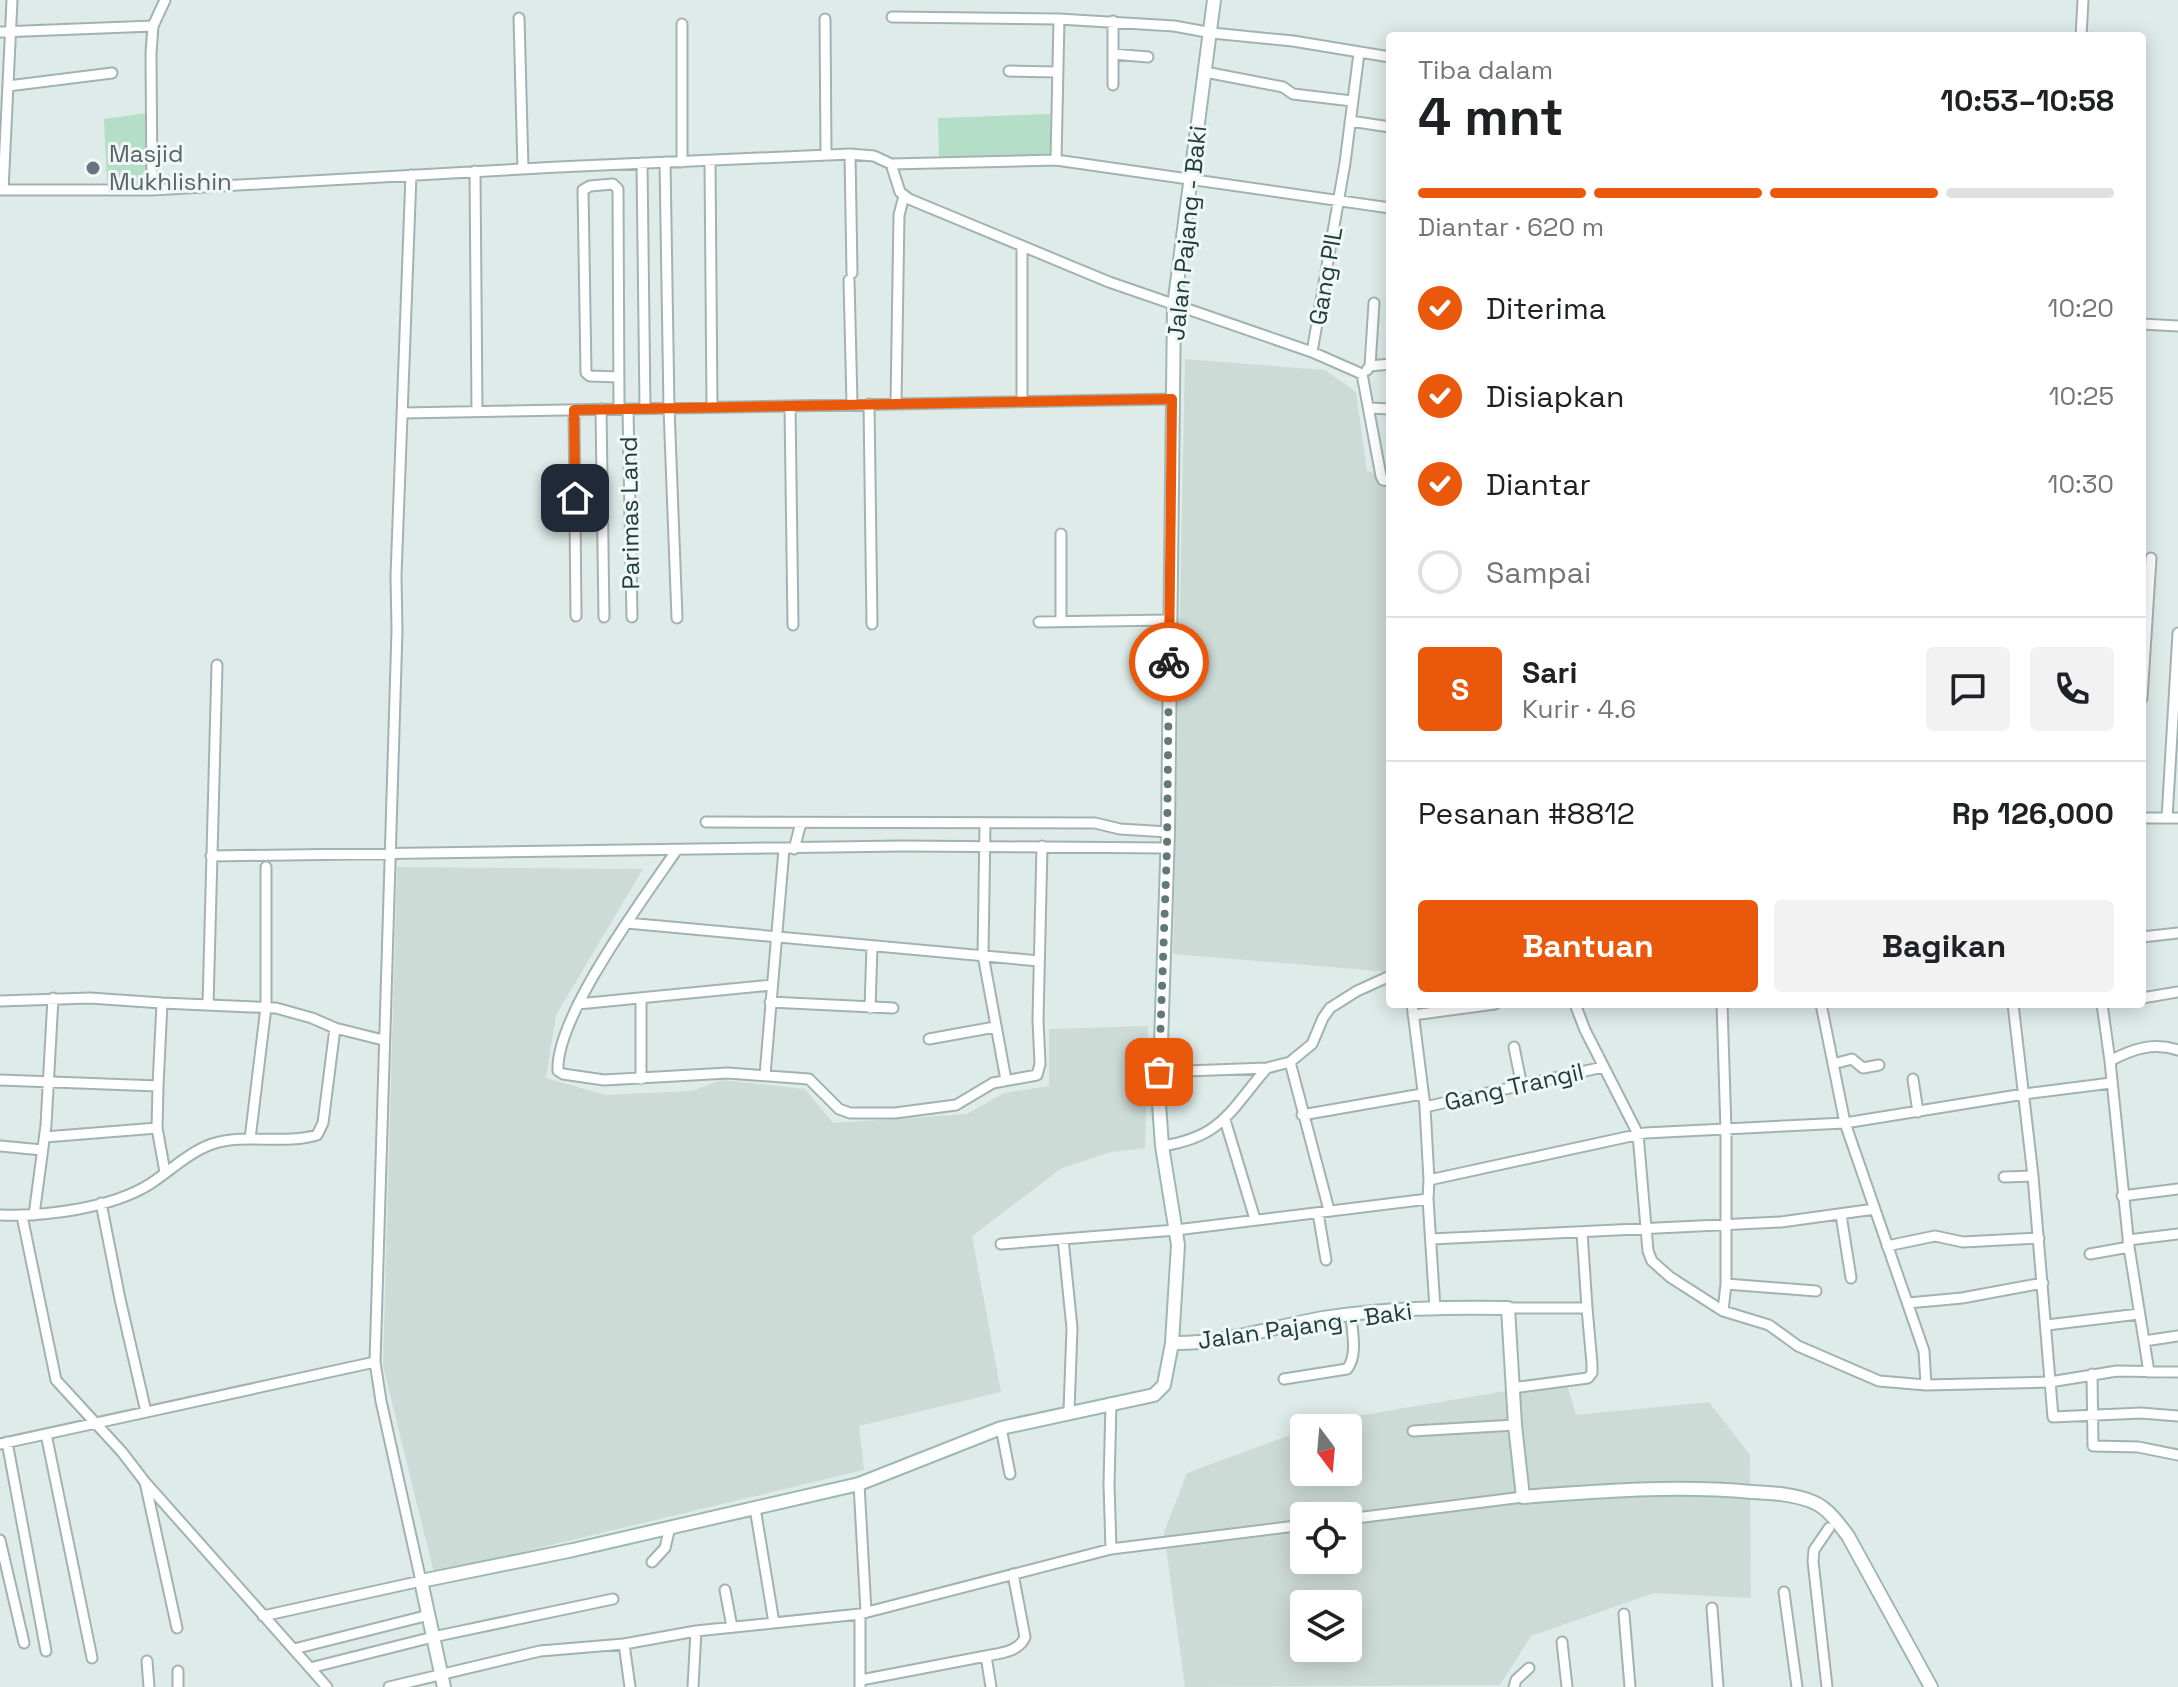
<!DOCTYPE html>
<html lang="id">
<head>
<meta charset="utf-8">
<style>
	:root { --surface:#fff; --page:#f2f2f2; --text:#202124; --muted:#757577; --line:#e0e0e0; --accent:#ea580c }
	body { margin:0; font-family:"Space Grotesk",sans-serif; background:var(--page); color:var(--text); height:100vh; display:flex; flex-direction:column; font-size:30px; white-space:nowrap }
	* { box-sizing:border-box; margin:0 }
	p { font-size:26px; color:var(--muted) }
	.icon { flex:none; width:44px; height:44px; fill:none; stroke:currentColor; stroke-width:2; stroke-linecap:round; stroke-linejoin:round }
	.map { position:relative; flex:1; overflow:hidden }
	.side { position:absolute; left:1386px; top:32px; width:760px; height:976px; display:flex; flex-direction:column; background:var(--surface); border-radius:8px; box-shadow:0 4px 20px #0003 }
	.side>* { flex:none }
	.needle { width:52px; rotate:164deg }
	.buttons { position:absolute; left:1290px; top:1414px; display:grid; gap:16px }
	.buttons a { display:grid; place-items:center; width:72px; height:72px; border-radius:8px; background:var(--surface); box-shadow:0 4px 20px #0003; font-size:40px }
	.pin { position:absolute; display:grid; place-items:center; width:68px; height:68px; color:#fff; margin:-34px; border-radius:16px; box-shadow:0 4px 12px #0006 }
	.courier { position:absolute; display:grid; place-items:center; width:80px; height:80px; margin:-40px; border:6px solid #ea580c; border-radius:50%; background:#fff; color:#222; box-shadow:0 2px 10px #0007 }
	.headline em { font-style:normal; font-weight:700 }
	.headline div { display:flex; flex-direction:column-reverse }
	.headline { display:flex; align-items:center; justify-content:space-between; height:136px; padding:0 32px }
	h1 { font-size:52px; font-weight:700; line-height:60px }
	.bar { display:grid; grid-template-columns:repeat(4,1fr); gap:12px 8px; align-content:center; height:96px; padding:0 32px }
	.bar i { height:10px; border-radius:6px; background:var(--line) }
	.bar .current { background:var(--accent) }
	.bar p { grid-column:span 4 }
	.line { display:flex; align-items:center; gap:20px; padding:0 32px; border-top:2px solid var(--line) }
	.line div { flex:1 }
	.round { display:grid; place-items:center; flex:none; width:84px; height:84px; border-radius:8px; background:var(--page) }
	ol { padding:0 32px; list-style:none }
	li { display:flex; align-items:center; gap:24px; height:88px }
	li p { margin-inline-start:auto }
	li .icon { padding:8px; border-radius:50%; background:var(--accent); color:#fff; stroke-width:4 }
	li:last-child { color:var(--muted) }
	li i { width:44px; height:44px; border:4px solid var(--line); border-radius:50% }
	.cta { display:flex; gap:16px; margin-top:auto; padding:16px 32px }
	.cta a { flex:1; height:92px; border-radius:8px; background:var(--accent); color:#fff; font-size:32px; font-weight:700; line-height:92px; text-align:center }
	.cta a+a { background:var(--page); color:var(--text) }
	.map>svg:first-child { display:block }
</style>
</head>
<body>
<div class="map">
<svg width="2178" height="1687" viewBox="0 0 2178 1687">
	<rect width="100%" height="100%" fill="#deebe8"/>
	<!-- built -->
	<path fill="#cddbd7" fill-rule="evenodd" d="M1185 359 1325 370 1356 392 1367 471 1390 477V972L1173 954Z
		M397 867 643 869 556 1015 546 1078 605 1095 692 1091 722 1080 805 1089 833 1123 967 1114 1004 1093 1049 1086V1029L1148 1026 1145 1148 1111 1152 1062 1168 972 1236 1001 1392 859 1426 864 1470 434 1573 383 1366Z
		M1566 1381 1576 1415 1709 1402 1750 1455 1751 1598 1654 1593 1531 1636 1500 1685 1185 1687 1164 1532 1187 1473 1304 1430V1472H1348V1428H1309L1327 1421ZM1304 1516H1348V1560H1304ZM1304 1604H1348V1648H1304Z"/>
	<!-- green -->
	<path fill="#b5dec8" d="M148 113 150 184 107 183 104 119Z
		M1050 114 1051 157 939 160 938 118Z"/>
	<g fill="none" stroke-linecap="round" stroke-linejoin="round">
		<defs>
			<path id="street" d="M892 17 1059 19 1174 26 1212 33 1293 41 1390 57
				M519 18 523 169
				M825 19 826 153
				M0 32 153 26
				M2081 36 2083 0
				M1113 54 1148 57
				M1009 71 1058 72
				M1205 72 1283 87 1293 94 1352 101
				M1113 85V21
				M8 86 112 73
				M1350 121 1390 127
				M850 154 852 273
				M1056 160 1059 19
				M710 161 712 407
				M665 162 669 408 677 618
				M682 162V24
				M642 163 645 408
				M891 164 900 192 909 199 1109 282 1312 352 1362 374 1381 476 1383 480 1390 481
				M475 171 477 411
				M0 190H152L558 167 850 154 874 156 891 164 1056 160 1390 208
				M3 190 12 0
				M152 190 151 53 153 26 165 0
				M1022 246V401
				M849 280 852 404
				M2142 324 2178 326
				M1312 352 1345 163 1359 53
				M1370 366 1374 303
				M1367 370 1370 366 1390 364
				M618 377 590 376 586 373 583 190 590 186 613 184 618 189 619 409
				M896 403 899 215 904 196
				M869 404 872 624
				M790 406 793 625
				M1369 408 1390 409
				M601 409 604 617
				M628 409 632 617
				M574 410 576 616
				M402 413 1172 399
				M1061 534V621
				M1039 622 1169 620
				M2142 698 2151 558
				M2142 818H2178
				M2167 818 2178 633
				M706 822 1095 823 1120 829 1168 832
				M985 824 983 955 1006 1080
				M794 849 801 823
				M676 851C644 898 555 1017 558 1071L563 1074 604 1080 728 1073 809 1079 839 1109 850 1113H895L956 1105 993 1083 1037 1075 1040 1064 1038 1020 1042 846
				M211 856 902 846 1167 848
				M627 923 1039 961
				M2142 937 2178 933
				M641 998V1079
				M2142 998 2178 992
				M0 1001 90 998 162 1003
				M770 1002 893 1008
				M578 1004 772 985
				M1412 1004 1425 1107 1429 1180
				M1575 1004 1585 1030 1638 1134 1648 1251 1652 1261 1670 1277 1723 1311 1769 1325 1798 1346 1879 1381 1926 1385 2050 1382 2117 1371 2178 1372
				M1722 1004 1726 1130V1284L1723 1311
				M1821 1004 1845 1123 1924 1351 1926 1385
				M2013 1004 2033 1176 2053 1417 2141 1413 2178 1416
				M2102 1004 2110 1061 2129 1247 2149 1372
				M208 1005 217 665
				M870 1008 872 946
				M1413 1015 1495 1004
				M929 1039 995 1027
				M1514 1047 1522 1087
				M2110 1061C2132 1049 2153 1042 2178 1050
				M1290 1062 1329 1210
				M1833 1064 1852 1059 1863 1068 1879 1065
				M1159 1072 1267 1068 1290 1062 1312 1044 1323 1018 1330 1008 1357 991 1390 976
				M765 1075 784 849
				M1913 1079 1918 1112
				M0 1080 158 1086 162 1003 276 1008 312 1018 335 1028 383 1040
				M158 1086 157 1128 165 1172
				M1425 1107 1603 1067
				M1302 1115 1422 1094
				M1225 1120 1255 1219
				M45 1137 157 1128
				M250 1139 266 1007V867
				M0 1146 42 1150
				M1162 1146C1223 1137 1230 1110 1267 1068
				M2004 1177 2033 1176
				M2122 1196 2178 1189
				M1428 1199 1435 1309
				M101 1203 120 1299 146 1412
				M1318 1213 1326 1260
				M0 1215C44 1217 112 1208 150 1184 170 1171 189 1152 212 1144 246 1133 284 1145 317 1135L323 1123 335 1028
				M34 1215 46 1125 53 998
				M1841 1215 1851 1278
				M22 1216 56 1380 122 1452 145 1482 177 1628
				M1582 1232 1587 1308
				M1063 1239 1072 1328 1069 1411
				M1431 1239 1781 1222 1875 1209
				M2128 1240 2178 1234
				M1001 1244 1176 1230 1428 1199 1429 1180 1645 1133 1845 1123 2024 1094 2111 1083
				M1887 1246 1935 1236 1963 1242 2039 1238
				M2090 1254 2129 1247
				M1726 1284 1816 1291
				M1908 1303 1962 1298 2043 1283
				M1508 1308H1587L1592 1364V1373L1588 1378 1512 1388
				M2047 1325 2139 1314
				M2144 1341 2178 1336
				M2092 1374 2093 1446 2138 1447 2178 1455
				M1284 1379 1347 1369C1358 1356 1352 1331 1351 1315
				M1001 1428 1010 1474
				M1413 1431 1515 1425
				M46 1434 92 1658
				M7 1442 46 1651
				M0 1444 375 1362
				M146 1483 327 1687
				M859 1484 866 1612
				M755 1508 774 1623
				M1348 1519 1523 1497
				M0 1540 24 1643
				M1111 1549 1109 1484 1111 1403
				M652 1562 665 1548 670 1527
				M725 1590 732 1627
				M1784 1592 1797 1687
				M1712 1608 1718 1687
				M860 1614V1687
				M1624 1614 1630 1687
				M263 1616 421 1581 381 1401 375 1362 397 630 396 576 411 175
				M1562 1642 1567 1687
				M624 1644 630 1687
				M294 1649 429 1615
				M147 1661 149 1687
				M310 1668 433 1637 613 1599
				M861 1680 986 1656
				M178 1687V1671
				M389 1687 540 1651 624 1644 696 1631
				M693 1687 696 1631 860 1614 1111 1549 1304 1525
				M991 1687 986 1656C1000 1653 1019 1652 1025 1637L1013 1574
				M1514 1687 1516 1680 1529 1668
				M1827 1687 1813 1561 1814 1550 1829 1528"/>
			<path id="secondary" d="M1214 0 1174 306 1168 832 1159 1104 1162 1146 1178 1245 1172 1343C1223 1344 1273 1327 1323 1318 1384 1308 1446 1307 1508 1308L1515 1425 1523 1497C1600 1491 1675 1485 1752 1492 1772 1493 1794 1494 1813 1502 1828 1508 1839 1524 1848 1536L1931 1687
				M444 1687 421 1581 573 1550 859 1484 1001 1428 1154 1395 1164 1385 1172 1343"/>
		</defs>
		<!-- street casing -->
		<use href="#street" stroke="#a1b3b0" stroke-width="13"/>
		<!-- secondary casing -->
		<use href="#secondary" stroke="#9db8b3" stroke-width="16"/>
		<!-- street -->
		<use href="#street" stroke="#fff" stroke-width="9"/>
		<!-- secondary -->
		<use href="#secondary" stroke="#fff" stroke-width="12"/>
	</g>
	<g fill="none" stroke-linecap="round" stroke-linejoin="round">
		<!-- done -->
		<path stroke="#627977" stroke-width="8" stroke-dasharray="0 14.4" d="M1159 1072 1167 848 1169 662"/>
		<!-- route -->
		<path stroke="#ea580c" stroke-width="10" d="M575 498 574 410 1172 399 1169 662"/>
	</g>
	<!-- markers -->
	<circle fill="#6b7280" stroke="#eff8f5" stroke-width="3" cx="93" cy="168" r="8"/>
	<g text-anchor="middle" stroke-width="6" stroke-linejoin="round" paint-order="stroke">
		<!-- worship labels -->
		<g font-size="24" fill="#5b616d" stroke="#eff8f5" text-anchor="start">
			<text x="109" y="162">Masjid<tspan x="109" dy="28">Mukhlishin</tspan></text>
		</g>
		<!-- street labels -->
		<g font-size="24" fill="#1f3c3a" stroke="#eff8f5">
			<text transform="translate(1187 233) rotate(-84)" y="8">Jalan Pajang - Baki</text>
			<text transform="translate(1326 276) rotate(-80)" y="8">Gang PIL</text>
			<text transform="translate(630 513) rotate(-91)" y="8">Parimas Land</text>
			<text transform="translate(1514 1087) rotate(-13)" y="8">Gang Trangil</text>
			<text transform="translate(1305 1326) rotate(-8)" y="8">Jalan Pajang - Baki</text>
		</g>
	</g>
</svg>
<div class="buttons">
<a><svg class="needle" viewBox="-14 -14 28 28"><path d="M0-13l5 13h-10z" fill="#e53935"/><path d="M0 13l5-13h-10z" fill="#757577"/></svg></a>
<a><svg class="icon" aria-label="locate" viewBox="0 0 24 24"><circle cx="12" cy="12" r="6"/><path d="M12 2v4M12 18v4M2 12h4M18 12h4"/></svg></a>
<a><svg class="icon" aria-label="layers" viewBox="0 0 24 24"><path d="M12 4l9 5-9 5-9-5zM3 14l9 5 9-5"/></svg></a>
</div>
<div class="pin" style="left:1159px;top:1072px;background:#ea580c"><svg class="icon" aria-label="bag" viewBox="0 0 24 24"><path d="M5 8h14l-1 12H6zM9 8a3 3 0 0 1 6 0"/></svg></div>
<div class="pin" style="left:575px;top:498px;background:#1f2937"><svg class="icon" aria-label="home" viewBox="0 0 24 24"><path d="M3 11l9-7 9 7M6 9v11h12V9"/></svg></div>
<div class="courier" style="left:1169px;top:662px"><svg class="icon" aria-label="bike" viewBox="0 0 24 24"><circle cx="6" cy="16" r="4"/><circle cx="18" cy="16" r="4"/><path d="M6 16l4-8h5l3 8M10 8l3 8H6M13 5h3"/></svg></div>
<section class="side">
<div class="headline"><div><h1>4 mnt</h1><p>Tiba dalam</p></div><em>10:53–10:58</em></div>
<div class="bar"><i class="current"></i><i class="current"></i><i class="current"></i><i></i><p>Diantar · 620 m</p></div>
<ol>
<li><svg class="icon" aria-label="check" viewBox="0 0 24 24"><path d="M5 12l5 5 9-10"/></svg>Diterima<p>10:20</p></li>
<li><svg class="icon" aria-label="check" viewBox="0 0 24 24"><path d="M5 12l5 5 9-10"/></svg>Disiapkan<p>10:25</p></li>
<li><svg class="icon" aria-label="check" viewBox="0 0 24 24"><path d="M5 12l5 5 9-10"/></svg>Diantar<p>10:30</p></li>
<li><i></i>Sampai</li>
</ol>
<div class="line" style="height:144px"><b class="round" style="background:var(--accent);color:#fff">S</b><div><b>Sari</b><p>Kurir · 4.6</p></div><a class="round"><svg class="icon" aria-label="chat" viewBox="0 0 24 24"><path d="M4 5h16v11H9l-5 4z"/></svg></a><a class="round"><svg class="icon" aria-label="phone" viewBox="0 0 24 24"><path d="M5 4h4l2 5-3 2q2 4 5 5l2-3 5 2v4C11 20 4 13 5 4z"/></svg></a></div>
<div class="line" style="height:104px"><div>Pesanan #8812</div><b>Rp 126,000</b></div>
<div class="cta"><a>Bantuan</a><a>Bagikan</a></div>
</section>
</div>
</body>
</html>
